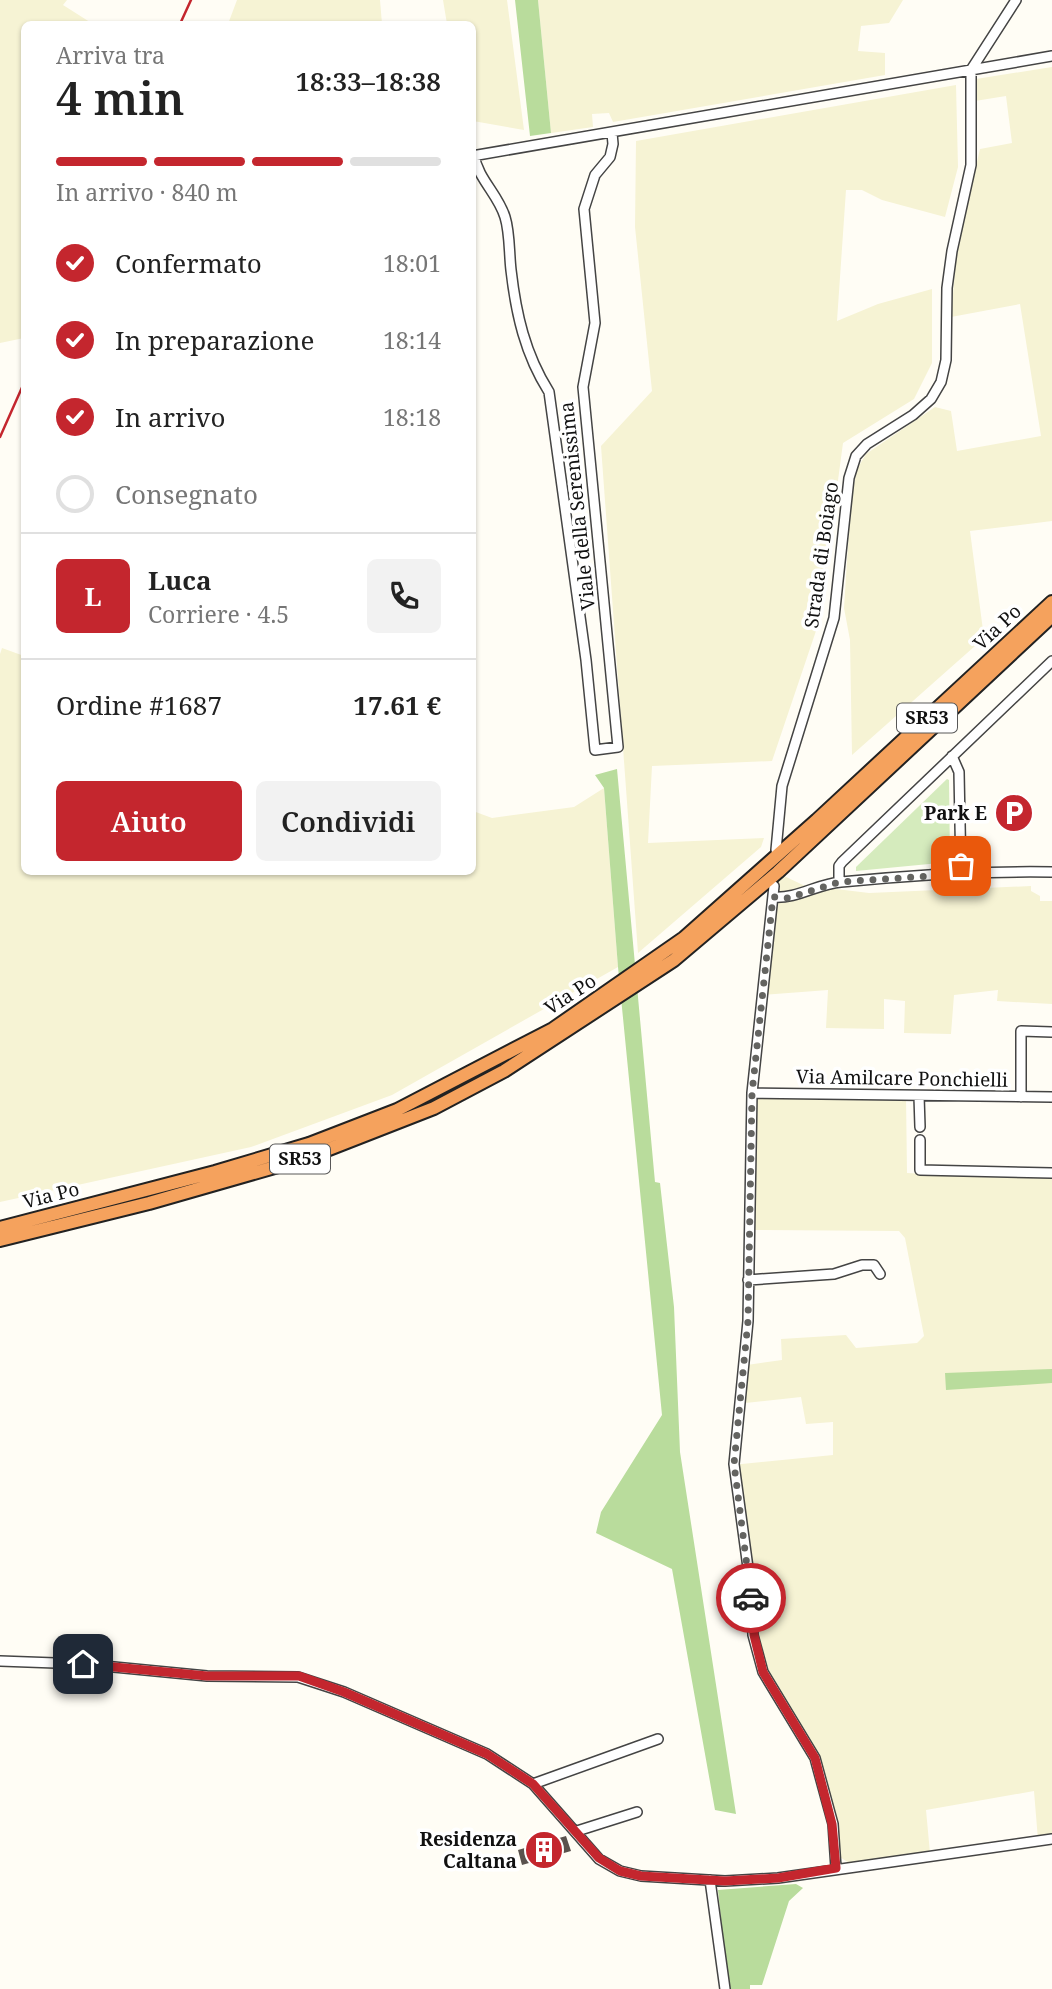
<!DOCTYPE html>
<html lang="it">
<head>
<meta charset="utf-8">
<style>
	:root { --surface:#fff; --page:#f2f2f2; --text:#222; --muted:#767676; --line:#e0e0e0; --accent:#c4262e }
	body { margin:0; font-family:"Noto Serif",serif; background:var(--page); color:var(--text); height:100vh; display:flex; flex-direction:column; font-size:26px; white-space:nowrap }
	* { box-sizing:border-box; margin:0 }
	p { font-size:23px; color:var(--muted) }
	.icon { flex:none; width:38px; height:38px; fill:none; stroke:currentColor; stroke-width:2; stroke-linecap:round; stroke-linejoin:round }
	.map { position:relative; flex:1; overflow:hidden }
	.side { position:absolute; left:21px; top:21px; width:455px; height:854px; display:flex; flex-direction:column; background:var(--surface); border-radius:10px; box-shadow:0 2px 5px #0004 }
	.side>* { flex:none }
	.pin { position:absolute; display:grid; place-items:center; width:60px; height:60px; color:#fff; margin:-30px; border-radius:14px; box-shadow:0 4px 10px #0006 }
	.courier { position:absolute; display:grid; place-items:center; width:70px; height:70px; margin:-35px; border:5px solid #c4262e; border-radius:50%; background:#fff; color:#222; box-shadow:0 2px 9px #0007 }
	.head em { font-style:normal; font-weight:600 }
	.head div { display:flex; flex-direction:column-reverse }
	.head { display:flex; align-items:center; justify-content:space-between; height:119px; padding:0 35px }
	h1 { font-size:46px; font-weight:600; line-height:52px }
	.bar { display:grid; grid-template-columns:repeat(4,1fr); gap:10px 7px; align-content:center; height:84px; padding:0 35px }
	.bar i { height:9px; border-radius:5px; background:var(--line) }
	.bar .active { background:var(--accent) }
	.bar p { grid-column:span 4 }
	.line { display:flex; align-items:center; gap:18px; padding:0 35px; border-top:2px solid var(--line) }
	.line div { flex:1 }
	.round { display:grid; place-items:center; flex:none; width:74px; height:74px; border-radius:10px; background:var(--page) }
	ol { padding:0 35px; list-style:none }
	li { display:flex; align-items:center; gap:21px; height:77px }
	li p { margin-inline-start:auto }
	li .icon { padding:7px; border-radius:50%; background:var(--accent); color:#fff; stroke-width:4 }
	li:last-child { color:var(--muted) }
	li i { width:38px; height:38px; border:4px solid var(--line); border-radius:50% }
	.action { display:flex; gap:14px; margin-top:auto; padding:14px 35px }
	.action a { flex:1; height:80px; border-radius:10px; background:var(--accent); color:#fff; font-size:28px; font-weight:600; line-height:80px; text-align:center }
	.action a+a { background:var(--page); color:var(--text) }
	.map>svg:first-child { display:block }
</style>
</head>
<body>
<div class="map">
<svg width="1052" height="1989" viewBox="0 0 1052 1989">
	<rect width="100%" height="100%" fill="#fffdf5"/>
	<!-- farmland -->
	<path fill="#f6f3d4" d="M0 0H67L63 5 93 24H24V338L0 343Z
		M237 0H380L382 24H228Z
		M443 0H507L524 130 473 121 472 24H447Z
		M538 0H903L889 23 861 26 858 51 885 53V75L613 122 609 113 592 114 593 127 551 133Z
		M1052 67V521L970 531 984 638 852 755 850 640 844 608 851 499 857 469 866 454 935 407 951 411 957 451 1041 436 1020 304 951 317 957 248 980 149 1012 143 1006 96 975 101 976 79Z
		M956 85 958 167 945 217 882 200 862 190H846L837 321 878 304 932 289V363L914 399 843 443 819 622 772 761 652 766 648 843 764 838 761 847 638 953 601 446 652 391 635 227 636 141Z
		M2 648 24 656V872H472L473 811 492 818 574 807 604 788 618 967 392 1095 251 1147 0 1202V654Z
		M782 875 803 885 869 893 1031 886V891L1040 896V901H1052V1004L997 1001 998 990 954 995 951 1034 904 1033 905 1001 884 999V1029L826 1028 828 990 761 995 773 885Z
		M748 1092 906 1096 907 1173 968 1176 972 1171 1052 1175V1837L1038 1840 1034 1791 926 1810 930 1853 851 1864 838 1856 816 1774 753 1644 736 1523 732 1465 833 1455V1422L806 1424 801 1397 736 1404 740 1366 782 1360 781 1339 846 1335 856 1348 917 1343 924 1336 905 1238 899 1231 748 1230Z"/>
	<!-- green -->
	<path fill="#d5ebbd" d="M947 779 949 780 950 862 856 871V867Z"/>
	<!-- forest -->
	<path fill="#b9dc9c" d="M515 0H538L551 133 530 136Z
		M617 769 655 1182 660 1183 674 1307 680 1452 736 1814 715 1810 672 1569 596 1533 601 1512 662 1415 618 967 604 788 595 775Z
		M1052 1369V1383L946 1390 945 1373Z
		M796 1884 803 1888 789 1901 762 1985H750V1989H728L718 1890Z"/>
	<!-- building -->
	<path fill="#5a524d" d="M566 1836 571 1851 522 1865 518 1850Z"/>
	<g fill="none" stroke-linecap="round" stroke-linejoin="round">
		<defs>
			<path id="minor" d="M474 155C478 179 498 194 505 217 510 233 509 253 511 270 516 314 525 354 549 392L586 660 595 750 618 747 583 387 595 323 584 209 595 175 610 157 613 144 612 133
				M472 156 1052 56
				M952 756 959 772 961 874
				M776 850 782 786 834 618 849 478 856 456 867 444 913 415 931 399 941 382 946 360 947 288 952 251 971 165V70L1016 0
				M839 882V866L842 862 1052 661
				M774 886 752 1093 748 1321 734 1464 751 1590 753 1635 763 1672 815 1758 833 1824 836 1868
				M773 897C797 899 817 884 841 882 910 875 982 871 1052 872
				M752 1093 1052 1097
				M919 1096 920 1127
				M1021 1097V1031L1052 1032
				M920 1140V1170L1052 1173
				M748 1280 834 1274 862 1265H874L880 1274
				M0 1661 83 1664 207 1676 298 1677 344 1692 487 1754 533 1784 599 1859 620 1871 641 1876 725 1881 778 1878 1052 1839
				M533 1784 658 1739
				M577 1831 637 1812
				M710 1880 725 1989"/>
			<path id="highway" d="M0 1228 215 1172 309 1144 397 1110 553 1029 684 938 817 820 1052 602
				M0 1240 149 1203 306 1158 434 1108 504 1071 674 960 778 872 1052 616"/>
		</defs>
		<!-- minor casing -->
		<use href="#minor" stroke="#444" stroke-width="12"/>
		<!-- highway casing -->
		<use href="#highway" stroke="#222" stroke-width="16"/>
		<!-- minor -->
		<use href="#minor" stroke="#fff" stroke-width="9"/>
		<!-- highway -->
		<use href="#highway" stroke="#f5a25d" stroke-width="12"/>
		<!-- rail -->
		<path stroke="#c4262e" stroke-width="2.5" d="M180 24 191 0
			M0 437 24 383"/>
	</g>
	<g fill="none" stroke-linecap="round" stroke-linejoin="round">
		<!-- done -->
		<path stroke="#646461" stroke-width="7" stroke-dasharray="0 12.6" d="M751 1598 734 1464 748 1321 752 1093 773 897 788 898 839 882 961 874V866"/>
		<!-- route -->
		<path stroke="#c4262e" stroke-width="9" d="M83 1664 207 1676H299L344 1692 487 1754 533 1784 599 1858 620 1871 641 1876 725 1881 778 1878 836 1868 832 1824 815 1758 763 1672 754 1635 751 1598"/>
	</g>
	<!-- icons -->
	<defs>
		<symbol id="parking-disc" viewBox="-11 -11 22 22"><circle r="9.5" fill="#c4262e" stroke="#fff"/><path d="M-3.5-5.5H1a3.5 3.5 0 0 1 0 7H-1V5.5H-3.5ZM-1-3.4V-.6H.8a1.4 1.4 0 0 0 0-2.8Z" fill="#fff"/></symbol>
		<symbol id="building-disc" viewBox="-11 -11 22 22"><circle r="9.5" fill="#c4262e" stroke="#fff"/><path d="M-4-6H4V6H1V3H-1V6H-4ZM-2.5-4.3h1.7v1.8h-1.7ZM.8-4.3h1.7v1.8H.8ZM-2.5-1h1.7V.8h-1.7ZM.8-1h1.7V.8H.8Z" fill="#fff"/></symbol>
	</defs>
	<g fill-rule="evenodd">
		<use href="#parking-disc" x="992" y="791" width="44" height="44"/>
		<use href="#building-disc" x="522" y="1828" width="44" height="44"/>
	</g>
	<g text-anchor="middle" stroke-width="7" stroke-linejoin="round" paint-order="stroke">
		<!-- shield labels -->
		<g fill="#fff" stroke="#585858" stroke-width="2">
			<rect x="897" y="703.5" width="60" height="29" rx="5"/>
			<rect x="270" y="1144.5" width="60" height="29" rx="5"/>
		</g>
		<g font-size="18" font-weight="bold" fill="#111">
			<text x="927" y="724">SR53</text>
			<text x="300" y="1165">SR53</text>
		</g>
		<!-- street labels -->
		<g font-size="19" fill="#111" stroke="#fff">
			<text transform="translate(577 506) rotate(-96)" y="7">Viale della Serenissima</text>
			<text transform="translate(821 555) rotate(-82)" y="7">Strada di Boiago</text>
			<text transform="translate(997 627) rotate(-43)" y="7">Via Po</text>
			<text transform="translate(570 994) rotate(-33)" y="7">Via Po</text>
			<text transform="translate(902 1078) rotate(1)" y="7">Via Amilcare Ponchielli</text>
			<text transform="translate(51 1195) rotate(-14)" y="7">Via Po</text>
		</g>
		<!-- poi labels -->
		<g font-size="19" font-weight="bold" fill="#111" stroke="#fff" text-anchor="end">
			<text x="987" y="820">Park E</text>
			<text x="517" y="1846">Residenza<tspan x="517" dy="22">Caltana</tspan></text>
		</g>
	</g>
</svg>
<div class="pin" style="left:961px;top:866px;background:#ea580c"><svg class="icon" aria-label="bag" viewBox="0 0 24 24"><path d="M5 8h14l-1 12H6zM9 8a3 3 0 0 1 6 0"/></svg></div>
<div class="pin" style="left:83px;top:1664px;background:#1f2937"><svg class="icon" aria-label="home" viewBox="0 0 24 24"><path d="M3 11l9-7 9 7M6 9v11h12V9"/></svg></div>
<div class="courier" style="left:751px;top:1598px"><svg class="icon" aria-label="car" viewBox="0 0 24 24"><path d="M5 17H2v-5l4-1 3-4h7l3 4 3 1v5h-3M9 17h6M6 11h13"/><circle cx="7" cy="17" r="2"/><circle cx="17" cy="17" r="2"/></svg></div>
<section class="side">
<div class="head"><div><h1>4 min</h1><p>Arriva tra</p></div><em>18:33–18:38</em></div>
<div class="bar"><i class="active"></i><i class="active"></i><i class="active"></i><i></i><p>In arrivo · 840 m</p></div>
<ol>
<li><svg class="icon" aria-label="check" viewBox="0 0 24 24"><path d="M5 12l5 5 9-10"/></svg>Confermato<p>18:01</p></li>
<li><svg class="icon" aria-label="check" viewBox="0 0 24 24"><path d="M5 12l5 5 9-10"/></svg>In preparazione<p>18:14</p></li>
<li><svg class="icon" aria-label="check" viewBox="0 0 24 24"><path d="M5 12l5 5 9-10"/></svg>In arrivo<p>18:18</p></li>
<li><i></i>Consegnato</li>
</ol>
<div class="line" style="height:126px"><b class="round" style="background:var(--accent);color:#fff">L</b><div><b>Luca</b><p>Corriere · 4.5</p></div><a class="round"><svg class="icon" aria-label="phone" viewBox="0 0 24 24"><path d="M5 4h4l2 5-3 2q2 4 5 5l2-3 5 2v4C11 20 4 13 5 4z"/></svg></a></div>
<div class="line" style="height:91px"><div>Ordine #1687</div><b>17.61 €</b></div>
<div class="action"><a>Aiuto</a><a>Condividi</a></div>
</section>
</div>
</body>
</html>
